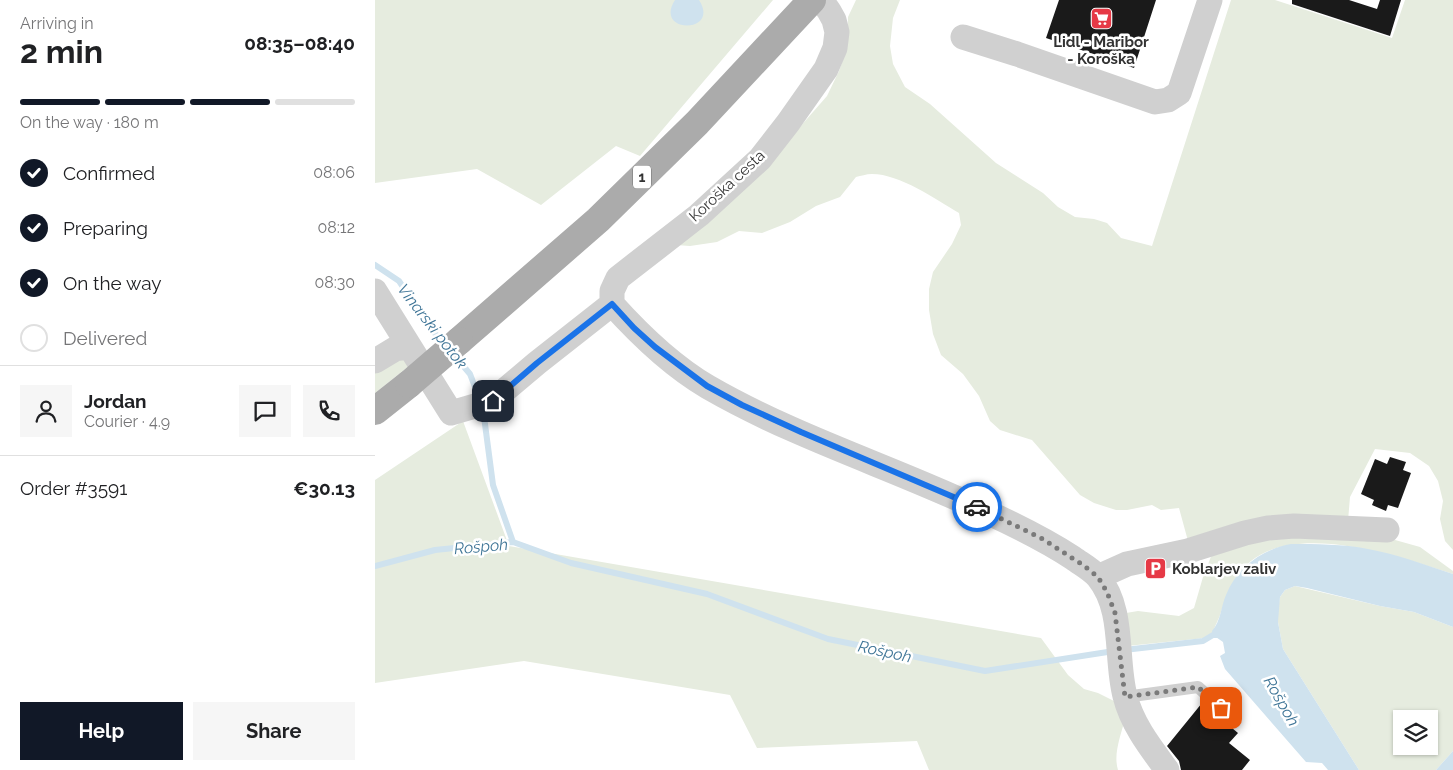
<!DOCTYPE html>
<html lang="en">
<head>
<meta charset="utf-8">
<style>
	:root { --surface:#fff; --page:#f6f6f6; --text:#202124; --muted:#757577; --line:#e0e0e0; --accent:#111827 }
	body { margin:0; font-family:Raleway,sans-serif; background:var(--page); color:var(--text); height:100vh; display:flex; flex-direction:column; font-size:19px; white-space:nowrap }
	* { box-sizing:border-box; margin:0 }
	p { font-size:16px; color:var(--muted) }
	.icon { flex:none; width:28px; height:28px; fill:none; stroke:currentColor; stroke-width:2; stroke-linecap:round; stroke-linejoin:round }
	.map { position:relative; flex:1; overflow:hidden }
	.panel { display:flex; flex-direction:column; background:var(--surface); width:375px }
	.panel>* { flex:none }
	.tools { position:absolute; left:1018px; top:710px; display:grid; gap:10px }
	.tools a { display:grid; place-items:center; width:45px; height:45px; border-radius:0px; background:var(--surface); box-shadow:0 1px 4px #0004; font-size:25px }
	.pin { position:absolute; display:grid; place-items:center; width:42px; height:42px; color:#fff; margin:-21px; border-radius:10px; box-shadow:0 2px 8px #0006 }
	.courier { position:absolute; display:grid; place-items:center; width:50px; height:50px; margin:-25px; border:4px solid #1a73e8; border-radius:50%; background:#fff; color:#222; box-shadow:0 1px 6px #0007 }
	.headline em { font-style:normal; font-weight:700 }
	.headline div { display:flex; flex-direction:column-reverse }
	.headline { display:flex; align-items:center; justify-content:space-between; height:85px; padding:0 20px }
	h1 { font-size:32px; font-weight:700; line-height:38px }
	.bar { display:grid; grid-template-columns:repeat(4,1fr); gap:8px 5px; align-content:center; height:60px; padding:0 20px }
	.bar i { height:6px; border-radius:4px; background:var(--line) }
	.bar .active { background:var(--accent) }
	.bar p { grid-column:span 4 }
	.line { display:flex; align-items:center; gap:12px; padding:0 20px; border-top:1px solid var(--line) }
	.line div { flex:1 }
	.round { display:grid; place-items:center; flex:none; width:52px; height:52px; border-radius:0px; background:var(--page) }
	ol { padding:0 20px; list-style:none }
	li { display:flex; align-items:center; gap:15px; height:55px }
	li p { margin-inline-start:auto }
	li .icon { padding:5px; border-radius:50%; background:var(--accent); color:#fff; stroke-width:4 }
	li:last-child { color:var(--muted) }
	li i { width:28px; height:28px; border:2px solid var(--line); border-radius:50% }
	.action { display:flex; gap:10px; margin-top:auto; padding:10px 20px }
	.action a { flex:1; height:58px; border-radius:0px; background:var(--accent); color:#fff; font-size:20px; font-weight:700; line-height:58px; text-align:center }
	.action a+a { background:var(--page); color:var(--text) }
	main { display:flex; flex:1; min-height:0 }
	.map>svg:first-child { display:block }
</style>
</head>
<body>
<main>
<section class="panel">
<div class="headline"><div><h1>2 min</h1><p>Arriving in</p></div><em>08:35–08:40</em></div>
<div class="bar"><i class="active"></i><i class="active"></i><i class="active"></i><i></i><p>On the way · 180 m</p></div>
<ol>
<li><svg class="icon" aria-label="check" viewBox="0 0 24 24"><path d="M5 12l5 5 9-10"/></svg>Confirmed<p>08:06</p></li>
<li><svg class="icon" aria-label="check" viewBox="0 0 24 24"><path d="M5 12l5 5 9-10"/></svg>Preparing<p>08:12</p></li>
<li><svg class="icon" aria-label="check" viewBox="0 0 24 24"><path d="M5 12l5 5 9-10"/></svg>On the way<p>08:30</p></li>
<li><i></i>Delivered</li>
</ol>
<div class="line" style="height:90px"><a class="round"><svg class="icon" aria-label="person" viewBox="0 0 24 24"><circle cx="12" cy="8" r="4"/><path d="M4 21q1-7 8-7t8 7"/></svg></a><div><b>Jordan</b><p>Courier · 4.9</p></div><a class="round"><svg class="icon" aria-label="chat" viewBox="0 0 24 24"><path d="M4 5h16v11H9l-5 4z"/></svg></a><a class="round"><svg class="icon" aria-label="phone" viewBox="0 0 24 24"><path d="M5 4h4l2 5-3 2q2 4 5 5l2-3 5 2v4C11 20 4 13 5 4z"/></svg></a></div>
<div class="line" style="height:65px"><div>Order #3591</div><b>€30.13</b></div>
<div class="action"><a>Help</a><a>Share</a></div>
</section>
<div class="map">
<svg width="1078" height="770" viewBox="0 0 1078 770">
	<rect width="100%" height="100%" fill="#fff"/>
	<!-- green -->
	<path fill="#e6ecdf" fill-rule="evenodd" d="M0 0H398L265 156 241 146 166 205 102 169 0 183Z
		M481 0H525L518 18 515 46 518 64 530 87 555 104 621 163 668 193 683 207 700 217 719 219 732 223 746 238 777 246 856 0H900L1017 38 1030 0H1078V550L1070 541 1065 519 1068 501 1063 481 1054 466 1035 453 1000 449 975 497 973 521 813 541 804 508 786 510 777 505 752 510H741L719 503 705 495 657 440 625 430 615 421 604 396 588 374 566 355 558 334 554 310V289L558 272 577 244 586 225 584 213C560 199 525 174 497 174 491 174 486 176 481 177L465 197 441 206 415 222 387 233 364 231 342 242 315 246 301 245 389 168 452 96 464 71 472 48 473 17Z
		M17 358 39 362 0 393V368Z
		M88 421 134 546 666 638 693 675 709 689 723 693 739 701 750 719C746 735 738 754 743 770H554L542 741 382 748 355 695 149 661 0 683V480Z
		M898 533 1013 538 1045 547 1078 571V574C1025 557 925 522 876 561 860 574 852 593 846 612 844 619 839 627 838 633L830 638 752 646 751 613 763 611 804 616 819 608 828 577 837 554Z
		M920 586 1005 606 1039 612 1078 627V751L1061 770H984L908 649 903 622V609L905 597 910 590ZM1026 719H1054V746H1026Z"/>
	<!-- water -->
	<path fill="#cfe2ee" d="M300 0H324C346 34 278 34 300 0Z
		M916 544C941 544 968 544 993 549 1022 554 1050 565 1078 574V627L1039 612 1005 606 932 588 920 586 910 590 905 597 903 622 908 649 984 770H953L947 763 931 762 850 669 845 656 850 653 848 642 838 635 837 631C846 621 846 606 851 595 862 567 888 549 916 544Z
		M1078 751V770H1061Z"/>
	<g fill="none" stroke-linecap="round" stroke-linejoin="round">
		<!-- stream -->
		<path stroke="#cfe2ee" stroke-width="6" d="M0 265 24 281 57 330 71 346
			M79 355 95 374 105 400
			M108 409 118 485 138 542
			M0 566 60 550 138 542 196 563 332 594 453 639 610 671 739 651
			M749 650 828 641 838 635H844"/>
	</g>
	<!-- building -->
	<path fill="#1a1a1a" d="M684 0H781L759 68 671 38Z
		M917 0H974L1002 9 1005 0H1026L1015 36 917 4Z
		M1015 457 1031 462 1028 470 1036 473 1023 508 1013 505 1011 511 997 505 999 500 986 494 1000 459 1012 464Z
		M827 703 863 733 854 743 875 760 867 770H806L804 761 792 746Z"/>
	<g fill="none" stroke-linecap="round" stroke-linejoin="round">
		<!-- lane -->
		<path stroke="#d0d0d0" stroke-width="12" d="M750 697 823 687 858 719"/>
		<!-- street -->
		<path stroke="#d0d0d0" stroke-width="25" d="M446 0 454 11 459 20 462 32 460 48 451 69 413 123 385 159 324 215 243 278 237 291V304C264 334 297 366 333 387 423 439 523 469 616 514 644 527 672 541 698 558 706 564 716 569 723 577 750 610 740 658 750 696 757 724 775 747 792 770
			M588 37 642 54 780 102 793 100 804 93 835 0
			M0 291 76 413 117 401 162 363 237 304
			M0 361 20 349 34 347
			M723 577 752 564 813 551 870 533 893 528 919 526 1012 530"/>
		<!-- primary -->
		<path stroke="#ababab" stroke-width="28" d="M84 341 223 220 322 123 437 0
			M0 411 34 384"/>
		<!-- primary-bridge -->
		<path stroke="#ababab" stroke-width="28" d="M34 384 84 341"/>
	</g>
	<g fill="none" stroke-linecap="round" stroke-linejoin="round">
		<!-- done -->
		<path stroke="#7a7a7a" stroke-width="5" stroke-dasharray="0 9" d="M602 507 666 538 708 565 723 577 732 592 740 613 750 697 823 687 846 708"/>
		<!-- route -->
		<path stroke="#1a73e8" stroke-width="6" d="M118 401 162 363 237 304 259 328 280 347 332 386 367 405 426 432 602 507"/>
	</g>
	<!-- icons -->
	<defs>
		<symbol id="supermarket-square" viewBox="-11 -11 22 22"><rect x="-9" y="-9" width="18" height="18" rx="4" fill="#e63946" stroke="#fff"/><path d="M-6-5.5h2.5l.6 2H6L4.5 2H-2.5L-4.4-4H-6ZM-1.5 3.2a1.3 1.3 0 1 0 .1 0ZM3 3.2a1.3 1.3 0 1 0 .1 0Z" fill="#fff"/></symbol>
		<symbol id="parking-square" viewBox="-11 -11 22 22"><rect x="-9" y="-9" width="18" height="18" rx="4" fill="#e63946" stroke="#fff"/><path d="M-3.5-5.5H1a3.5 3.5 0 0 1 0 7H-1V5.5H-3.5ZM-1-3.4V-.6H.8a1.4 1.4 0 0 0 0-2.8Z" fill="#fff"/></symbol>
	</defs>
	<g fill-rule="evenodd">
		<use href="#supermarket-square" x="714" y="6" width="25" height="25"/>
		<use href="#parking-square" x="768" y="556" width="25" height="25"/>
	</g>
	<g text-anchor="middle" stroke-width="5" stroke-linejoin="round" paint-order="stroke">
		<!-- shield labels -->
		<rect fill="#fff" stroke="#707070" stroke-width="1" x="258" y="165.5" width="18" height="23" rx="4"/>
		<g font-size="14" font-weight="bold" fill="#333">
			<text x="267" y="182">1</text>
		</g>
		<!-- poi labels -->
		<g font-size="15" font-weight="bold" fill="#333" stroke="#fff">
			<text x="726" y="47">Lidl - Maribor<tspan x="726" dy="17">- Koroška</tspan></text>
			<text x="797" y="574" text-anchor="start">Koblarjev zaliv</text>
		</g>
		<!-- street labels -->
		<g font-size="15" fill="#333" stroke="#fff">
			<text transform="translate(352 186) rotate(-43)" y="5">Koroška cesta</text>
		</g>
		<!-- water labels -->
		<g font-size="16" font-style="italic" fill="#3f7597" stroke="#fff">
			<text transform="translate(58 326) rotate(52)" y="6">Vinarski potok</text>
			<text transform="translate(106 546) rotate(-5)" y="6">Rošpoh</text>
			<text transform="translate(510 651) rotate(12)" y="6">Rošpoh</text>
			<text transform="translate(907 701) rotate(60)" y="6">Rošpoh</text>
		</g>
	</g>
</svg>
<div class="tools">
<a><svg class="icon" aria-label="layers" viewBox="0 0 24 24"><path d="M12 4l9 5-9 5-9-5zM3 14l9 5 9-5"/></svg></a>
</div>
<div class="pin" style="left:846px;top:708px;background:#ea580c"><svg class="icon" aria-label="bag" viewBox="0 0 24 24"><path d="M5 8h14l-1 12H6zM9 8a3 3 0 0 1 6 0"/></svg></div>
<div class="pin" style="left:118px;top:401px;background:#1f2937"><svg class="icon" aria-label="home" viewBox="0 0 24 24"><path d="M3 11l9-7 9 7M6 9v11h12V9"/></svg></div>
<div class="courier" style="left:602px;top:507px"><svg class="icon" aria-label="car" viewBox="0 0 24 24"><path d="M5 17H2v-5l4-1 3-4h7l3 4 3 1v5h-3M9 17h6M6 11h13"/><circle cx="7" cy="17" r="2"/><circle cx="17" cy="17" r="2"/></svg></div>
</div>
</main>
</body>
</html>
